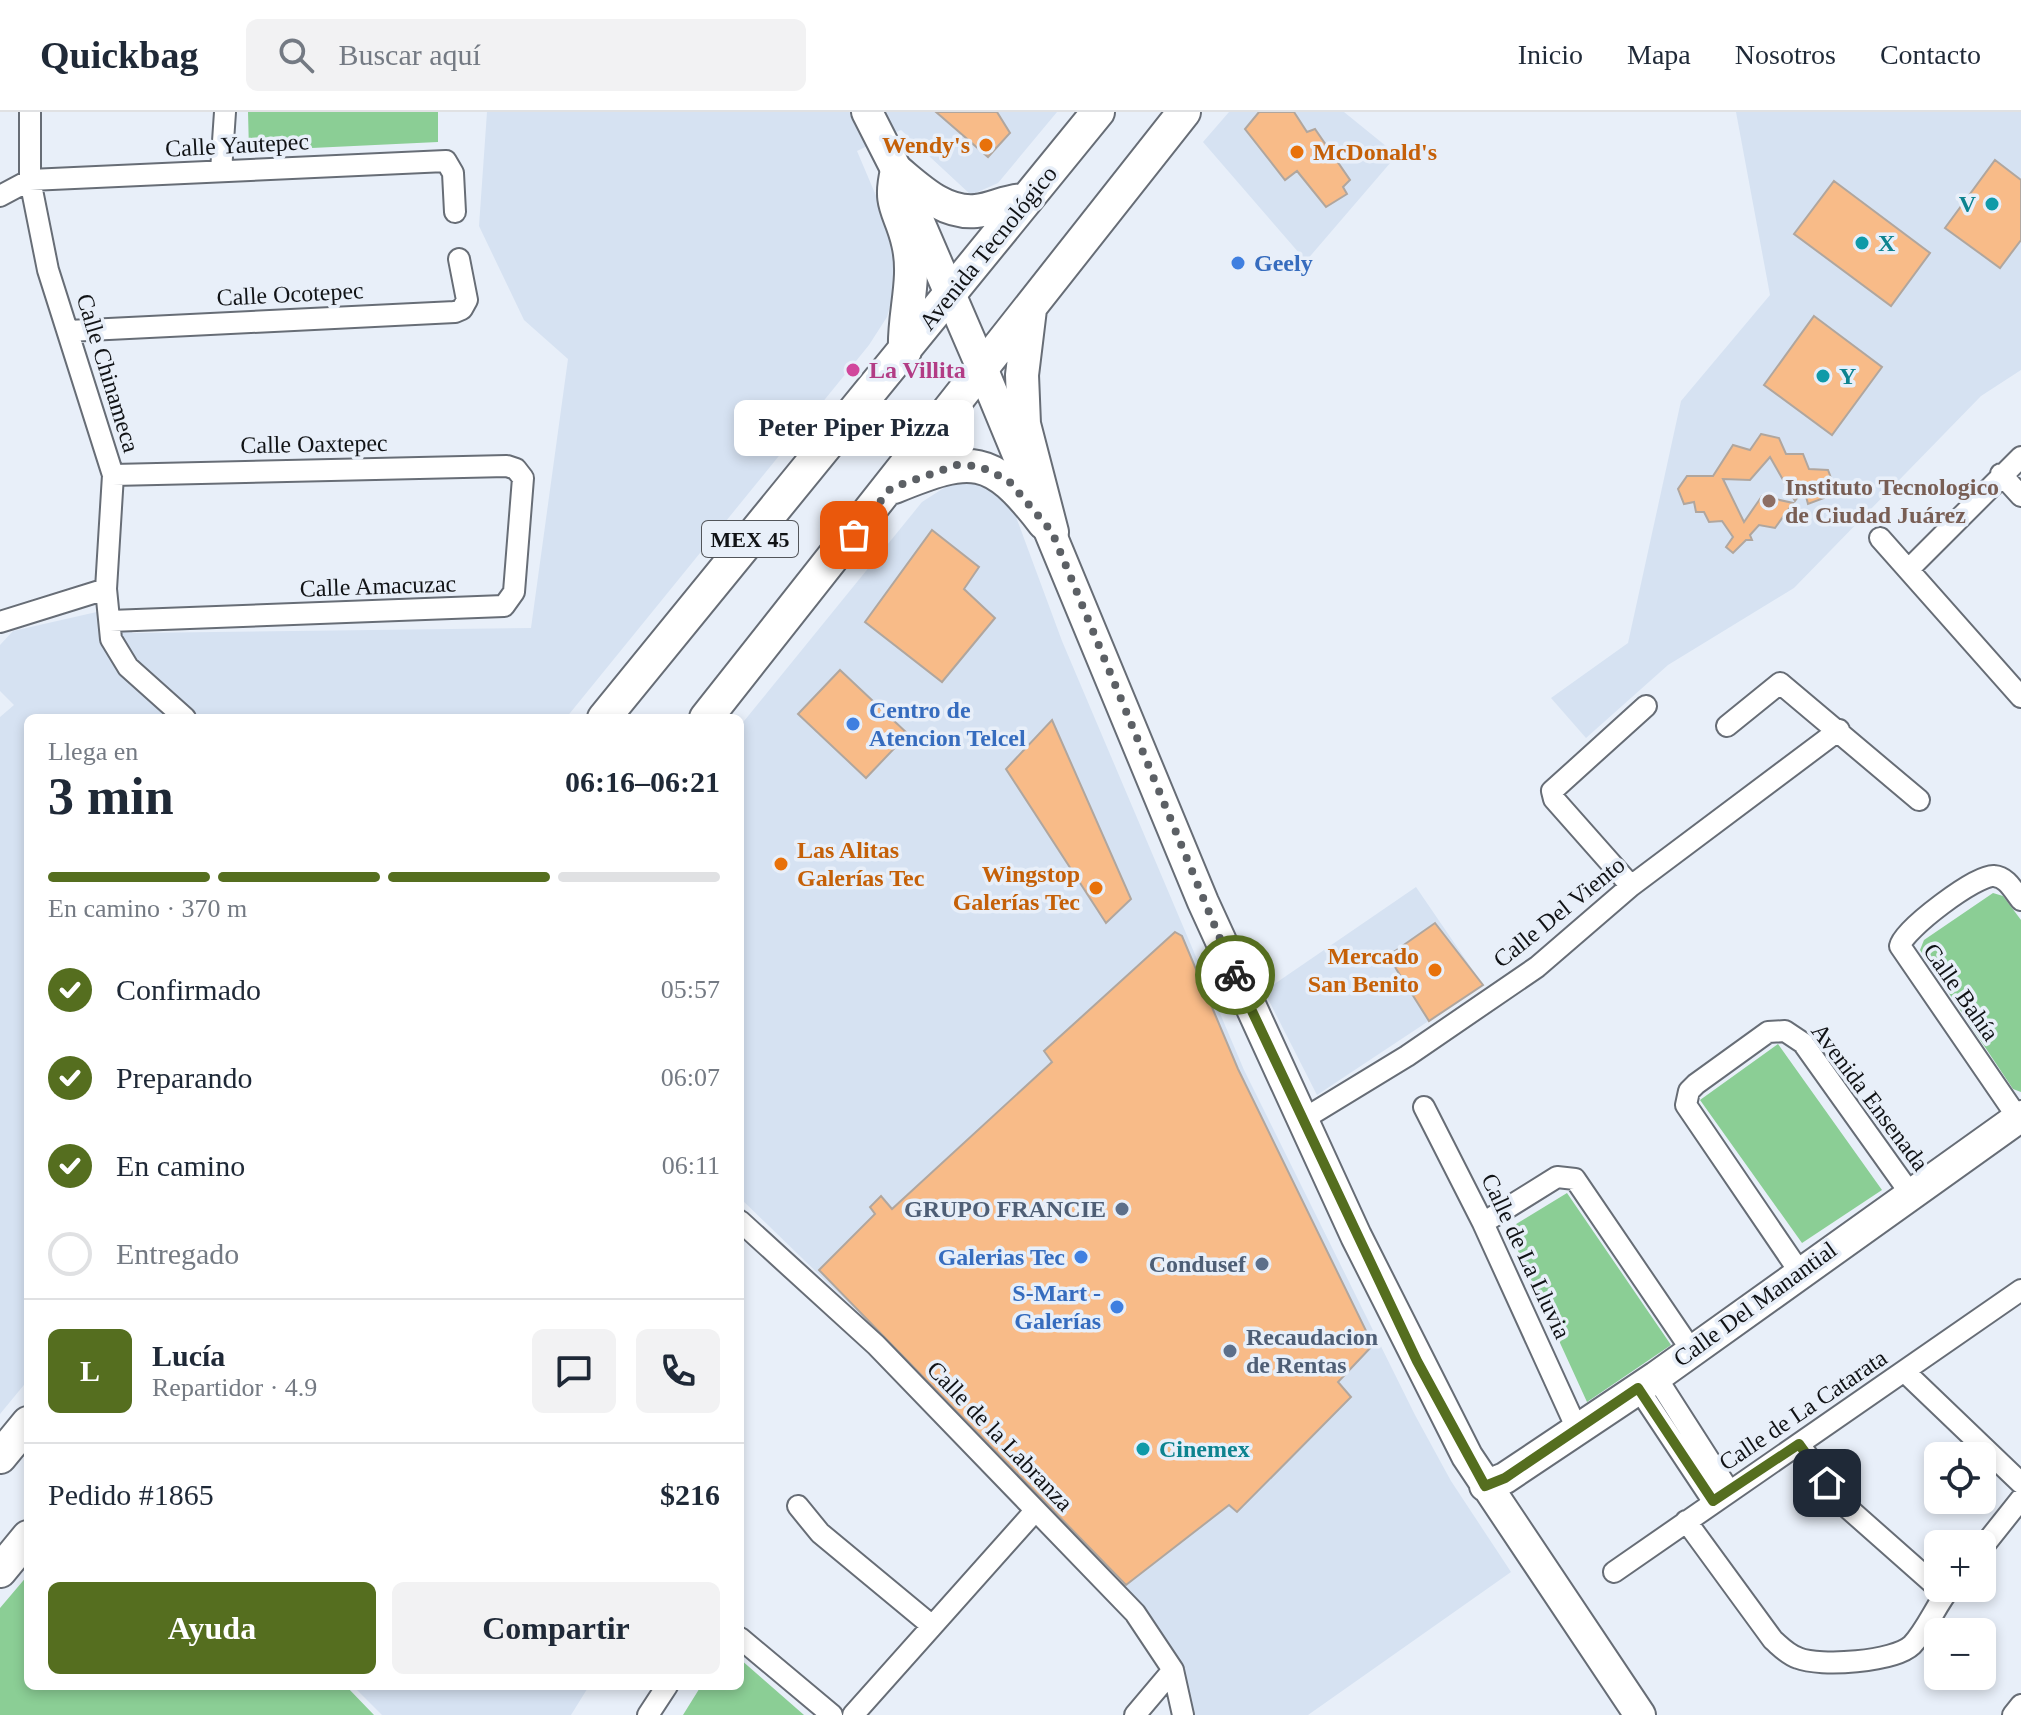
<!DOCTYPE html>
<html lang="es">
<head>
<meta charset="utf-8">
<style>
	:root { --surface:#fff; --page:#f2f2f3; --text:#1f2937; --muted:#747a83; --line:#e0e1e3; --accent:#556e1f }
	body { margin:0; font-family:Georgia,serif; background:var(--page); color:var(--text); height:100vh; display:flex; flex-direction:column; font-size:30px; white-space:nowrap }
	* { box-sizing:border-box; margin:0 }
	p { font-size:26px; color:var(--muted) }
	.icon { flex:none; width:44px; height:44px; fill:none; stroke:currentColor; stroke-width:2; stroke-linecap:round; stroke-linejoin:round }
	.map { position:relative; flex:1; overflow:hidden }
	.panel { position:absolute; left:24px; top:602px; width:720px; height:976px; display:flex; flex-direction:column; background:var(--surface); border-radius:12px; box-shadow:0 4px 12px #0003 }
	.panel>* { flex:none }
	.controls { position:absolute; left:1924px; top:1330px; display:grid; gap:16px }
	.controls a { display:grid; place-items:center; width:72px; height:72px; border-radius:12px; background:var(--surface); box-shadow:0 4px 12px #0003; font-size:40px }
	.pin { position:absolute; display:grid; place-items:center; width:68px; height:68px; color:#fff; margin:-34px; border-radius:16px; box-shadow:0 4px 12px #0006 }
	.courier { position:absolute; display:grid; place-items:center; width:80px; height:80px; margin:-40px; border:6px solid #556e1f; border-radius:50%; background:#fff; color:#222; box-shadow:0 2px 10px #0007 }
	.bubble { position:absolute; height:56px; border-radius:12px; background:var(--surface); box-shadow:0 4px 12px #0003; font-size:26px; font-weight:800; line-height:56px; text-align:center }
	.headline em { font-style:normal; font-weight:800 }
	.headline div { display:flex; flex-direction:column-reverse }
	.headline { display:flex; align-items:center; justify-content:space-between; height:136px; padding:0 24px }
	h1 { font-size:52px; font-weight:800; line-height:60px }
	.bar { display:grid; grid-template-columns:repeat(4,1fr); gap:12px 8px; align-content:center; height:96px; padding:0 24px }
	.bar i { height:10px; border-radius:6px; background:var(--line) }
	.bar .selected { background:var(--accent) }
	.bar p { grid-column:span 4 }
	.line { display:flex; align-items:center; gap:20px; padding:0 24px; border-top:2px solid var(--line) }
	.line div { flex:1 }
	.round { display:grid; place-items:center; flex:none; width:84px; height:84px; border-radius:12px; background:var(--page) }
	ol { padding:0 24px; list-style:none }
	li { display:flex; align-items:center; gap:24px; height:88px }
	li p { margin-inline-start:auto }
	li .icon { padding:8px; border-radius:50%; background:var(--accent); color:#fff; stroke-width:4 }
	li:last-child { color:var(--muted) }
	li i { width:44px; height:44px; border:4px solid var(--line); border-radius:50% }
	.cta { display:flex; gap:16px; margin-top:auto; padding:16px 24px }
	.cta a { flex:1; height:92px; border-radius:12px; background:var(--accent); color:#fff; font-size:32px; font-weight:800; line-height:92px; text-align:center }
	.cta a+a { background:var(--page); color:var(--text) }
	header { display:flex; align-items:center; gap:48px; box-sizing:border-box; height:112px; padding:0 40px; background:var(--surface); border-bottom:2px solid var(--line) }
	header strong { font-size:38px }
	nav { display:flex; gap:44px; margin-inline-start:auto; font-size:28px }
	.search { width:560px; height:72px; background:var(--page); display:flex; align-items:center; gap:20px; box-sizing:border-box; padding:0 28px; border-radius:12px; color:var(--muted); font-size:30px }
	.map>svg:first-child { display:block }
</style>
</head>
<body>
<header>
<strong>Quickbag</strong>
<div class="search"><svg class="icon" aria-label="search" viewBox="0 0 24 24"><circle cx="10" cy="10" r="6"/><path d="M15 15l6 6"/></svg>Buscar aquí</div>
<nav><a>Inicio</a><a>Mapa</a><a>Nosotros</a><a>Contacto</a></nav>
</header>
<div class="map">
<svg width="2021" height="1603" viewBox="0 0 2021 1603">
	<rect width="100%" height="100%" fill="#e8eff9"/>
	<!-- built -->
	<path fill="#d6e2f2" d="M487 0H1057L998 71 971 83 901 18 857 39 888 112 895 148 894 180 887 205 869 233 566 606H28V1268L0 1302V605L14 593 0 579V533L13 519 101 499 133 521 531 516 568 247 524 208 479 114Z
		M1229 0H1344L1397 43 1306 149 1203 30Z
		M1736 0H2021V258L1981 284 1794 476 1668 553 1586 626 1551 586 1628 531 1681 289 1770 183Z
		M969 368 985 371 1007 388 1015 402 1062 529 1244 958 1415 1303 1451 1369 1511 1460 1308 1603H1193L1181 1564 1121 1478 868 1210 740 1086V614L922 390 950 372Z
		M1416 775 1483 873 1317 983 1264 879Z
		M353 1574H589L571 1603H382Z"/>
	<!-- green -->
	<path fill="#8bce95" d="M248 0H438V30L249 39Z
		M1993 781 2003 784 2021 808V980L2013 977 1920 838 1924 828Z
		M1778 932 1882 1078 1802 1131 1700 988Z
		M1567 1081 1671 1233 1587 1290 1508 1117Z
		M28 1463V1574H346L374 1603H0V1496Z
		M740 1547 804 1603H683L701 1574H740Z"/>
	<!-- building -->
	<path fill="#f8bb88" stroke="#b0a69e" stroke-width="2" d="M936 0H997L1010 21 988 45Z
		M1259 0H1294L1307 20 1315 17 1350 68 1343 75 1347 82 1326 95 1297 59 1285 68 1245 17Z
		M1995 48 2021 68V128L2000 156 1945 116Z
		M1834 69 1930 141 1891 194 1794 122Z
		M1814 204 1882 255 1832 323 1764 273Z
		M1761 322 1779 326 1786 342H1803L1809 357 1828 358 1834 374 1824 386 1808 392 1804 377 1795 389 1770 345 1750 368 1723 367 1744 410 1762 384 1793 391 1775 416 1759 413 1750 423 1752 428H1746L1733 441 1726 435 1733 425 1722 409 1709 410 1704 400H1696L1694 390 1684 392 1678 377 1687 364H1713L1733 333 1750 338Z
		M932 418 979 455 964 477 995 506 942 570 865 510Z
		M840 558 908 622 866 666 798 602Z
		M1052 608 1131 787 1106 811 1006 657Z
		M1435 811 1483 873 1429 909 1388 844Z
		M1175 820 1182 824 1238 957 1373 1233 1338 1270 1351 1285 1237 1400 1229 1393 1126 1473 819 1158 875 1102 870 1095 881 1084 892 1097 1052 950 1044 939Z"/>
	<g fill="none" stroke-linecap="round" stroke-linejoin="round">
		<defs>
			<path id="street" d="M30 0V68L48 158 113 363 106 477 111 527 128 555 185 606
				M221 59 225 0
				M0 84 30 68 446 49 453 61 455 100
				M68 219 455 200 462 197 467 188 459 147
				M2001 362 2021 384
				M1880 426 2021 585
				M1909 457 2021 345
				M110 509 504 494 514 480 523 366 516 357 507 354 113 363
				M0 510 106 477
				M1727 614 1780 571 1919 688
				M1631 774 1554 687 1552 679 1646 594
				M1424 995 1483 1111 1577 1317
				M2018 1006 1900 834C1903 818 1977 762 1994 764 2007 765 2013 778 2021 788
				M1302 1008 1407 944 1537 855 1631 774 1839 618
				M740 1109 876 1233 1135 1501 1173 1558 1183 1603
				M1483 1111 1557 1065 1575 1067 1692 1239
				M1799 1159 1686 993 1689 979 1696 972 1768 920 1785 919 1803 931 1910 1081
				M1906 1261 2021 1371
				M1656 1265 1729 1379
				M1638 1276 1713 1389
				M1799 1332 1841 1390 1945 1482
				M798 1394 820 1421 931 1513
				M1686 1409 1773 1528C1781 1535 1787 1542 1798 1546 1820 1555 1894 1550 1912 1533 1927 1517 1936 1493 1950 1476
				M1982 1436 2021 1387
				M1614 1460 2021 1178
				M740 1526 832 1603
				M648 1603 667 1574
				M853 1603 1035 1399
				M1135 1603 1173 1558
				M2013 1603 2021 1593"/>
			<path id="secondary" d="M867 0 897 59 982 256 1203 790 1356 1124 1467 1344 1640 1603
				M1485 1374 1505 1366 1656 1265 2021 1004"/>
			<path id="primary" d="M1030 197 1022 263 1024 312 1052 420
				M905 239C903 203 917 167 908 131 901 99 888 95 897 59 920 78 944 102 976 99 994 97 1007 88 1026 88
				M894 375C972 343 991 342 1044 411
				M604 606 1098 0
				M706 606 1184 0
				M0 1345 28 1311
				M0 1459 28 1425"/>
		</defs>
		<!-- street casing -->
		<use href="#street" stroke="#676d76" stroke-width="24"/>
		<!-- secondary casing -->
		<use href="#secondary" stroke="#676d76" stroke-width="34"/>
		<!-- primary casing -->
		<use href="#primary" stroke="#676d76" stroke-width="36"/>
		<!-- street -->
		<use href="#street" stroke="#fff" stroke-width="20"/>
		<!-- secondary -->
		<use href="#secondary" stroke="#fff" stroke-width="30"/>
		<!-- primary -->
		<use href="#primary" stroke="#fff" stroke-width="32"/>
	</g>
	<g fill="none" stroke-linecap="round" stroke-linejoin="round">
		<!-- done -->
		<path stroke="#5c6065" stroke-width="8" stroke-dasharray="0 14.4" d="M854 423 891 376 957 353 979 354 1008 368 1052 420 1235 863"/>
		<!-- route -->
		<path stroke="#556e1f" stroke-width="10" d="M1235 863 1417 1249 1485 1374 1505 1366 1638 1276 1713 1389 1799 1332 1827 1371"/>
	</g>
	<!-- markers -->
	<g fill="#e8710a" stroke="#e8eff9" stroke-width="3">
		<circle cx="986" cy="33" r="8"/>
		<circle cx="1297" cy="40" r="8"/>
		<circle cx="781" cy="752" r="8"/>
		<circle cx="1096" cy="776" r="8"/>
		<circle cx="1435" cy="858" r="8"/>
	</g>
	<g fill="#0f9aa8" stroke="#e8eff9" stroke-width="3">
		<circle cx="1992" cy="92" r="8"/>
		<circle cx="1862" cy="131" r="8"/>
		<circle cx="1823" cy="264" r="8"/>
		<circle cx="1143" cy="1337" r="8"/>
	</g>
	<g fill="#3f7fe0" stroke="#e8eff9" stroke-width="3">
		<circle cx="1238" cy="151" r="8"/>
		<circle cx="853" cy="612" r="8"/>
		<circle cx="1081" cy="1145" r="8"/>
		<circle cx="1117" cy="1195" r="8"/>
	</g>
	<circle fill="#d1479c" stroke="#e8eff9" stroke-width="3" cx="853" cy="258" r="8"/>
	<circle fill="#8d6e63" stroke="#e8eff9" stroke-width="3" cx="1769" cy="389" r="8"/>
	<g fill="#5c6f8a" stroke="#e8eff9" stroke-width="3">
		<circle cx="1122" cy="1097" r="8"/>
		<circle cx="1262" cy="1152" r="8"/>
		<circle cx="1230" cy="1239" r="8"/>
	</g>
	<g text-anchor="middle" stroke-width="7" stroke-linejoin="round" paint-order="stroke">
		<!-- shield labels -->
		<rect fill="#e8eff9" stroke="#52555a" stroke-width="2" x="702" y="409" width="96" height="36" rx="6"/>
		<g font-size="22" font-weight="bold" fill="#111316">
			<text x="750" y="435">MEX 45</text>
		</g>
		<!-- street labels -->
		<g font-size="24" fill="#111316" stroke="#e8eff9">
			<text transform="translate(237 33) rotate(-3)" y="8">Calle Yautepec</text>
			<text transform="translate(988 136) rotate(-51)" y="8">Avenida Tecnológico</text>
			<text transform="translate(290 182) rotate(-3)" y="8">Calle Ocotepec</text>
			<text transform="translate(108 261) rotate(73)" y="8">Calle Chinameca</text>
			<text transform="translate(314 332) rotate(-1)" y="8">Calle Oaxtepec</text>
			<text transform="translate(378 474) rotate(-2)" y="8">Calle Amacuzac</text>
			<text transform="translate(1559 800) rotate(-39)" y="8">Calle Del Viento</text>
			<text transform="translate(1961 880) rotate(55)" y="8">Calle Bahía</text>
			<text transform="translate(1870 985) rotate(53)" y="8">Avenida Ensenada</text>
			<text transform="translate(1526 1144) rotate(65)" y="8">Calle de La Lluvia</text>
			<text transform="translate(1755 1192) rotate(-36)" y="8">Calle Del Manantial</text>
			<text transform="translate(1803 1298) rotate(-34)" y="8">Calle de La Catarata</text>
			<text transform="translate(1000 1324) rotate(46)" y="8">Calle de la Labranza</text>
		</g>
		<!-- food labels -->
		<g font-size="24" font-weight="bold" fill="#c56008" stroke="#e8eff9" text-anchor="end">
			<text x="970" y="41">Wendy's</text>
			<text x="1313" y="48" text-anchor="start">McDonald's</text>
			<text x="797" y="746" text-anchor="start">Las Alitas<tspan x="797" dy="28">Galerías Tec</tspan></text>
			<text x="1080" y="770">Wingstop<tspan x="1080" dy="28">Galerías Tec</tspan></text>
			<text x="1419" y="852">Mercado<tspan x="1419" dy="28">San Benito</tspan></text>
		</g>
		<!-- culture labels -->
		<g font-size="24" font-weight="bold" fill="#0d838f" stroke="#e8eff9" text-anchor="start">
			<text x="1976" y="100" text-anchor="end">V</text>
			<text x="1878" y="139">X</text>
			<text x="1839" y="272">Y</text>
			<text x="1159" y="1345">Cinemex</text>
		</g>
		<!-- shop labels -->
		<g font-size="24" font-weight="bold" fill="#366cbe" stroke="#e8eff9" text-anchor="start">
			<text x="1254" y="159">Geely</text>
			<text x="869" y="606">Centro de<tspan x="869" dy="28">Atencion Telcel</tspan></text>
			<text x="1065" y="1153" text-anchor="end">Galerias Tec</text>
			<text x="1101" y="1189" text-anchor="end">S-Mart -<tspan x="1101" dy="28">Galerías</tspan></text>
		</g>
		<!-- hotel labels -->
		<g font-size="24" font-weight="bold" fill="#b23c85" stroke="#e8eff9" text-anchor="start">
			<text x="869" y="266">La Villita</text>
		</g>
		<!-- education labels -->
		<g font-size="24" font-weight="bold" fill="#785e54" stroke="#e8eff9" text-anchor="start">
			<text x="1785" y="383">Instituto Tecnologico<tspan x="1785" dy="28">de Ciudad Juárez</tspan></text>
		</g>
		<!-- service labels -->
		<g font-size="24" font-weight="bold" fill="#4e5e75" stroke="#e8eff9" text-anchor="end">
			<text x="1106" y="1105">GRUPO FRANCIE</text>
			<text x="1246" y="1160">Condusef</text>
			<text x="1246" y="1233" text-anchor="start">Recaudacion<tspan x="1246" dy="28">de Rentas</tspan></text>
		</g>
	</g>
</svg>
<div class="controls">
<a><svg class="icon" aria-label="locate" viewBox="0 0 24 24"><circle cx="12" cy="12" r="6"/><path d="M12 2v4M12 18v4M2 12h4M18 12h4"/></svg></a>
<a>+</a>
<a>−</a>
</div>
<div class="pin" style="left:854px;top:423px;background:#ea580c"><svg class="icon" aria-label="bag" viewBox="0 0 24 24"><path d="M5 8h14l-1 12H6zM9 8a3 3 0 0 1 6 0"/></svg></div>
<div class="pin" style="left:1827px;top:1371px;background:#1f2937"><svg class="icon" aria-label="home" viewBox="0 0 24 24"><path d="M3 11l9-7 9 7M6 9v11h12V9"/></svg></div>
<div class="courier" style="left:1235px;top:863px"><svg class="icon" aria-label="bike" viewBox="0 0 24 24"><circle cx="6" cy="16" r="4"/><circle cx="18" cy="16" r="4"/><path d="M6 16l4-8h5l3 8M10 8l3 8H6M13 5h3"/></svg></div>
<div class="bubble" style="left:734px;top:288px;width:240px">Peter Piper Pizza</div>
<section class="panel">
<div class="headline"><div><h1>3 min</h1><p>Llega en</p></div><em>06:16–06:21</em></div>
<div class="bar"><i class="selected"></i><i class="selected"></i><i class="selected"></i><i></i><p>En camino · 370 m</p></div>
<ol>
<li><svg class="icon" aria-label="check" viewBox="0 0 24 24"><path d="M5 12l5 5 9-10"/></svg>Confirmado<p>05:57</p></li>
<li><svg class="icon" aria-label="check" viewBox="0 0 24 24"><path d="M5 12l5 5 9-10"/></svg>Preparando<p>06:07</p></li>
<li><svg class="icon" aria-label="check" viewBox="0 0 24 24"><path d="M5 12l5 5 9-10"/></svg>En camino<p>06:11</p></li>
<li><i></i>Entregado</li>
</ol>
<div class="line" style="height:144px"><b class="round" style="background:var(--accent);color:#fff">L</b><div><b>Lucía</b><p>Repartidor · 4.9</p></div><a class="round"><svg class="icon" aria-label="chat" viewBox="0 0 24 24"><path d="M4 5h16v11H9l-5 4z"/></svg></a><a class="round"><svg class="icon" aria-label="phone" viewBox="0 0 24 24"><path d="M5 4h4l2 5-3 2q2 4 5 5l2-3 5 2v4C11 20 4 13 5 4z"/></svg></a></div>
<div class="line" style="height:104px"><div>Pedido #1865</div><b>$216</b></div>
<div class="cta"><a>Ayuda</a><a>Compartir</a></div>
</section>
</div>
</body>
</html>
